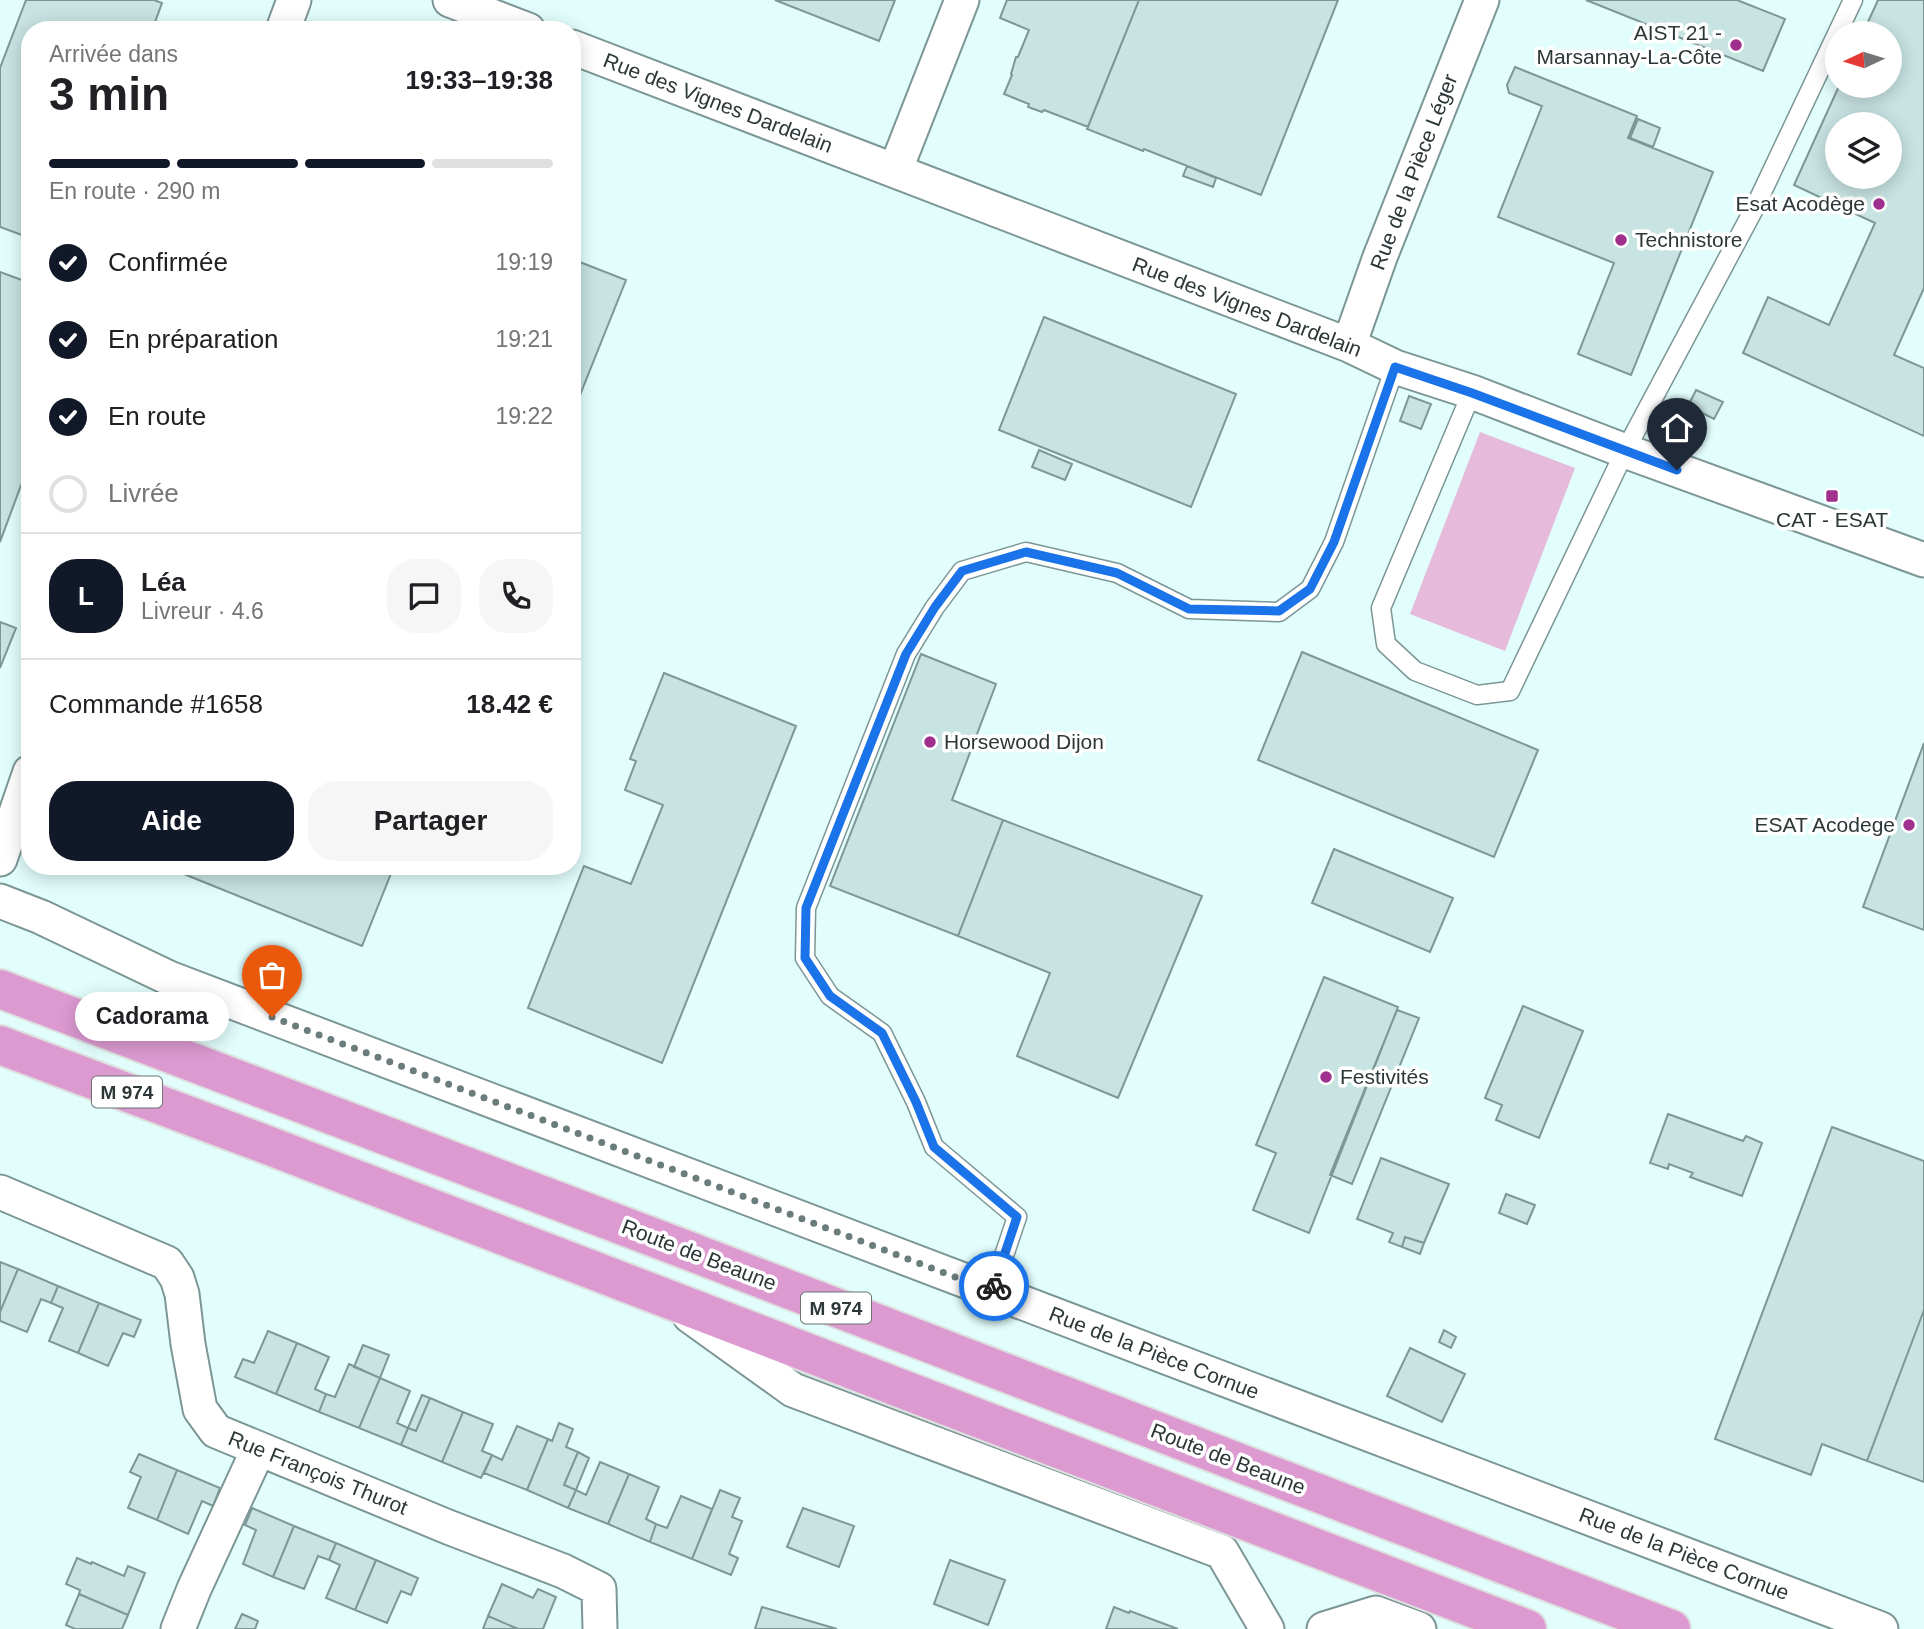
<!DOCTYPE html>
<html lang="fr">
<head>
<meta charset="utf-8">
<style>
	:root { --surface:#fff; --page:#f6f6f6; --text:#202124; --muted:#757577; --line:#e0e0e0; --accent:#111827 }
	body { margin:0; font-family:Helvetica,sans-serif; background:var(--page); color:var(--text); height:100vh; display:flex; flex-direction:column; font-size:26px; white-space:nowrap }
	* { box-sizing:border-box; margin:0 }
	p { font-size:23px; color:var(--muted) }
	.icon { flex:none; width:38px; height:38px; fill:none; stroke:currentColor; stroke-width:2; stroke-linecap:round; stroke-linejoin:round }
	.map { position:relative; flex:1; overflow:hidden }
	.side { position:absolute; left:21px; top:21px; width:560px; height:854px; display:flex; flex-direction:column; background:var(--surface); border-radius:28px; box-shadow:0 4px 18px #0003 }
	.side>* { flex:none }
	.needle { width:46px; rotate:266deg }
	.tools { position:absolute; left:1825px; top:21px; display:grid; gap:14px }
	.tools a { display:grid; place-items:center; width:77px; height:77px; border-radius:50%; background:var(--surface); box-shadow:0 4px 18px #0003; font-size:35px }
	.pin { position:absolute; display:grid; place-items:center; width:60px; height:60px; color:#fff; margin:-72px -30px; border-radius:50% 50% 50% 0; rotate:-45deg; box-shadow:0 0 7px #0007 }
	.pin .icon { rotate:45deg }
	.courier { position:absolute; display:grid; place-items:center; width:70px; height:70px; margin:-35px; border:5px solid #1a73e8; border-radius:50%; background:#fff; color:#222; box-shadow:0 2px 9px #0007 }
	.bubble { position:absolute; height:49px; border-radius:24px; background:var(--surface); box-shadow:0 4px 18px #0003; font-size:23px; font-weight:700; line-height:49px; text-align:center }
	.summary em { font-style:normal; font-weight:700 }
	.summary div { display:flex; flex-direction:column-reverse }
	.summary { display:flex; align-items:center; justify-content:space-between; height:119px; padding:0 28px }
	h1 { font-size:46px; font-weight:700; line-height:52px }
	.bar { display:grid; grid-template-columns:repeat(4,1fr); gap:10px 7px; align-content:center; height:84px; padding:0 28px }
	.bar i { height:9px; border-radius:5px; background:var(--line) }
	.bar .current { background:var(--accent) }
	.bar p { grid-column:span 4 }
	.line { display:flex; align-items:center; gap:18px; padding:0 28px; border-top:2px solid var(--line) }
	.line div { flex:1 }
	.round { display:grid; place-items:center; flex:none; width:74px; height:74px; border-radius:28px; background:var(--page) }
	ol { padding:0 28px; list-style:none }
	li { display:flex; align-items:center; gap:21px; height:77px }
	li p { margin-inline-start:auto }
	li .icon { padding:7px; border-radius:50%; background:var(--accent); color:#fff; stroke-width:4 }
	li:last-child { color:var(--muted) }
	li i { width:38px; height:38px; border:4px solid var(--line); border-radius:50% }
	.cta { display:flex; gap:14px; margin-top:auto; padding:14px 28px }
	.cta a { flex:1; height:80px; border-radius:28px; background:var(--accent); color:#fff; font-size:28px; font-weight:700; line-height:80px; text-align:center }
	.cta a+a { background:var(--page); color:var(--text) }
	.map>svg:first-child { display:block }
</style>
</head>
<body>
<div class="map">
<svg width="1924" height="1629" viewBox="0 0 1924 1629">
	<rect width="100%" height="100%" fill="#e1fdfc"/>
	<!-- green -->
	<path fill="#e5badb" d="M1480 432 1575 468 1505 651 1410 614Z"/>
	<!-- building -->
	<path fill="#c7e3e2" stroke="#7d9796" stroke-width="2" fill-rule="evenodd" d="M26 0H154L162 3 152 30H30V238L0 227V68Z
		M775 0H895L879 41Z
		M1007 0H1139L1088 127 1044 110 1042 112 1028 107 1029 104 1004 94 1012 75 1011 74 1016 57H1018L1029 30 1000 18Z
		M1139 0H1338L1261 195 1144 149 1143 151 1087 129Z
		M1586 0H1737L1785 19 1763 71Z
		M1878 0H1924V288L1894 355 1924 368V436L1743 353 1768 297 1829 325 1875 223 1794 185 1839 86H1890V33H1863ZM1838 124H1890V177H1838Z
		M1515 67 1637 116 1628 138 1713 172 1631 375 1578 354 1614 263 1498 217 1542 106 1509 93 1507 85Z
		M1638 119 1660 128 1653 147 1630 138Z
		M1187 166 1216 178 1213 187 1183 176Z
		M572 259 626 280 572 415Z
		M0 272 30 283V461L0 542Z
		M1044 317 1236 394 1191 507 999 430Z
		M1696 390 1723 402 1714 419 1688 406Z
		M1409 396 1431 404 1421 429 1400 421Z
		M1039 450 1072 464 1065 480 1032 467Z
		M0 622 16 628 0 668Z
		M1302 652 1538 750 1494 857 1258 760Z
		M921 654 996 684 952 800 1003 820 958 936 830 886Z
		M664 673 796 726 662 1063 528 1008 584 866 631 884 663 805 625 790 636 761 630 759Z
		M1924 743V930L1863 907Z
		M1003 820 1202 896 1118 1098 1017 1056 1050 973 958 936Z
		M1334 849 1453 898 1430 952 1312 903Z
		M164 866H394L362 946Z
		M1324 977 1398 1007 1309 1233 1253 1210 1276 1153 1256 1145Z
		M1523 1006 1583 1031 1539 1138 1496 1120 1502 1105 1485 1098Z
		M1397 1010 1419 1018 1352 1184 1330 1175Z
		M1668 1114 1743 1141 1746 1136 1762 1143 1742 1196 1690 1177 1693 1173 1669 1164 1668 1169 1650 1163Z
		M1832 1127 1924 1161V1310L1867 1461 1822 1444 1811 1475 1715 1439Z
		M1381 1158 1449 1184 1424 1243 1405 1237 1402 1247 1389 1242 1393 1233 1357 1219Z
		M1506 1194 1535 1205 1527 1224 1499 1213Z
		M1405 1237 1424 1243 1420 1254 1402 1247Z
		M0 1262 18 1269 0 1312Z
		M18 1269 58 1286 51 1303 41 1299 27 1332 0 1321V1312Z
		M58 1286 99 1303 78 1353 49 1341 63 1308 51 1303Z
		M99 1303 141 1320 134 1337 123 1333 108 1366 78 1353Z
		M1924 1310V1482L1867 1461Z
		M1444 1330 1456 1337 1451 1348 1439 1342Z
		M268 1331 297 1343 276 1394 235 1377 243 1359 254 1363Z
		M297 1343 329 1357 315 1389 326 1394 319 1412 276 1394Z
		M363 1345 389 1355 380 1378 354 1367Z
		M1410 1348 1465 1374 1442 1422 1387 1396Z
		M349 1364 380 1378 359 1428 319 1412 326 1394 335 1397Z
		M380 1378 410 1391 397 1423 408 1428 401 1445 359 1428Z
		M422 1395 430 1398 416 1431 408 1428Z
		M430 1398 463 1412 442 1462 401 1445 408 1428 416 1431Z
		M463 1412 493 1424 482 1451 492 1455 481 1478 442 1462Z
		M559 1423 573 1429 566 1447 578 1452 564 1485 576 1490 568 1508 527 1490 548 1439 552 1441Z
		M517 1426 548 1439 527 1490 484 1473 492 1455 502 1460Z
		M578 1452 589 1458 576 1490 564 1485Z
		M139 1454 177 1470 157 1520 128 1508 141 1477 130 1472Z
		M600 1462 629 1474 608 1524 568 1508 576 1490 586 1495Z
		M177 1470 220 1488 213 1506 202 1501 188 1534 157 1520Z
		M629 1474 659 1487 646 1519 656 1524 650 1542 608 1524Z
		M720 1490 740 1498 732 1517 742 1521 729 1554 738 1558 731 1575 692 1559Z
		M681 1496 712 1509 692 1559 650 1542 656 1524 667 1528Z
		M252 1508 294 1526 273 1577 243 1564 256 1530 245 1525Z
		M803 1508 854 1526 839 1567 787 1547Z
		M294 1526 336 1543 329 1560 318 1556 304 1589 273 1577Z
		M336 1543 376 1560 355 1610 326 1598 340 1565 329 1560Z
		M77 1558 91 1564 92 1562 124 1576 128 1566 145 1573 128 1615 79 1594 80 1590 66 1584Z
		M376 1560 418 1578 411 1595 401 1591 387 1623 355 1610Z
		M950 1560 1005 1580 988 1625 934 1604Z
		M502 1584 533 1598 538 1589 556 1597 543 1629H518L488 1616Z
		M79 1594 128 1615 122 1629H75L66 1625Z
		M762 1607 837 1629H755Z
		M1114 1607 1129 1613 1130 1611 1178 1629H1106Z
		M242 1614 258 1621 255 1629H235Z
		M488 1616 518 1629H483Z"/>
	<g fill="none" stroke-linecap="round" stroke-linejoin="round">
		<defs>
			<path id="service" d="M1472 392 1381 608 1386 644 1415 671 1477 695 1510 691 1625 451 1754 209 1853 0
				M992 1291 1017 1217 934 1147 916 1102 882 1033 830 996 805 958 806 908 906 654 935 607 962 571 1026 552 1117 573 1189 609 1279 612 1310 589 1334 542 1395 367"/>
			<path id="minor" d="M450 0 528 30
				M283 30 294 0
				M572 47 1349 345 1395 367 1472 392 1625 451 1924 560
				M895 171 962 0
				M1349 345 1380 257 1482 0
				M0 859 30 772
				M0 901 41 917 169 978 1881 1629
				M0 1192 167 1263 177 1278 182 1294 188 1344 200 1409 216 1431 448 1527 563 1571 599 1589 600 1629
				M690 1316 793 1390 1222 1552 1267 1629
				M178 1629 194 1589 258 1450
				M1324 1629 1376 1613 1419 1629"/>
			<path id="primary" d="M0 989 684 1249 1671 1629
				M0 1045 254 1140 1527 1629"/>
		</defs>
		<!-- service casing -->
		<use href="#service" stroke="#7c9695" stroke-width="21"/>
		<!-- minor casing -->
		<use href="#minor" stroke="#7c9695" stroke-width="37"/>
		<!-- primary casing -->
		<use href="#primary" stroke="#dddfdf" stroke-width="42"/>
		<!-- service -->
		<use href="#service" stroke="#fff" stroke-width="18"/>
		<!-- minor -->
		<use href="#minor" stroke="#fff" stroke-width="33"/>
		<!-- primary -->
		<use href="#primary" stroke="#dc9ad1" stroke-width="38"/>
	</g>
	<g fill="none" stroke-linecap="round" stroke-linejoin="round">
		<!-- done -->
		<path stroke="#6b7c7c" stroke-width="7" stroke-dasharray="0 12.6" d="M272 1017 992 1291 994 1286"/>
		<!-- route -->
		<path stroke="#1a73e8" stroke-width="9" d="M994 1286 1017 1217 934 1147 916 1102 882 1033 830 996 805 958 806 908 906 654 935 607 962 571 1026 552 1117 573 1189 609 1279 611 1310 589 1334 542 1395 367 1472 393 1677 470"/>
	</g>
	<!-- markers -->
	<g fill="#9f308e" stroke="#fff" stroke-width="2.5">
		<circle cx="1736" cy="45" r="7"/>
		<circle cx="1879" cy="204" r="7"/>
		<circle cx="1621" cy="240" r="7"/>
		<rect x="1825" y="489" width="14" height="14" rx="3.5"/>
		<circle cx="930" cy="742" r="7"/>
		<circle cx="1909" cy="825" r="7"/>
		<circle cx="1326" cy="1077" r="7"/>
	</g>
	<g text-anchor="middle" stroke-width="7" stroke-linejoin="round" paint-order="stroke">
		<!-- shield labels -->
		<g fill="#fff" stroke="#6b7373" stroke-width="2">
			<rect x="92" y="1076.5" width="70" height="31" rx="5"/>
			<rect x="801" y="1292.5" width="70" height="31" rx="5"/>
		</g>
		<g font-size="19" font-weight="bold" fill="#2c3737">
			<text x="127" y="1099">M 974</text>
			<text x="836" y="1315">M 974</text>
		</g>
		<!-- poi labels -->
		<g font-size="21" fill="#2c3737" stroke="#fff" text-anchor="end">
			<text x="1722" y="40">AIST 21 -<tspan x="1722" dy="24">Marsannay-La-Côte</tspan></text>
			<text x="1865" y="211">Esat Acodège</text>
			<text x="1635" y="247" text-anchor="start">Technistore</text>
			<text x="1832" y="527" text-anchor="middle">CAT - ESAT</text>
			<text x="944" y="749" text-anchor="start">Horsewood Dijon</text>
			<text x="1895" y="832">ESAT Acodege</text>
			<text x="1340" y="1084" text-anchor="start">Festivités</text>
		</g>
		<!-- street labels -->
		<g font-size="21" fill="#2c3737" stroke="#fff">
			<text transform="translate(718 103) rotate(21)" y="7">Rue des Vignes Dardelain</text>
			<text transform="translate(1414 172) rotate(-69)" y="7">Rue de la Pièce Léger</text>
			<text transform="translate(1247 307) rotate(21)" y="7">Rue des Vignes Dardelain</text>
			<text transform="translate(699 1255) rotate(21)" y="7">Route de Beaune</text>
			<text transform="translate(1154 1353) rotate(21)" y="7">Rue de la Pièce Cornue</text>
			<text transform="translate(1228 1459) rotate(21)" y="7">Route de Beaune</text>
			<text transform="translate(318 1473) rotate(22)" y="7">Rue François Thurot</text>
			<text transform="translate(1684 1554) rotate(21)" y="7">Rue de la Pièce Cornue</text>
		</g>
	</g>
</svg>
<div class="tools">
<a><svg class="needle" viewBox="-14 -14 28 28"><path d="M0-13l5 13h-10z" fill="#e53935"/><path d="M0 13l5-13h-10z" fill="#757577"/></svg></a>
<a><svg class="icon" aria-label="layers" viewBox="0 0 24 24"><path d="M12 4l9 5-9 5-9-5zM3 14l9 5 9-5"/></svg></a>
</div>
<div class="pin" style="left:272px;top:1017px;background:#ea580c"><svg class="icon" aria-label="bag" viewBox="0 0 24 24"><path d="M5 8h14l-1 12H6zM9 8a3 3 0 0 1 6 0"/></svg></div>
<div class="pin" style="left:1677px;top:470px;background:#1f2937"><svg class="icon" aria-label="home" viewBox="0 0 24 24"><path d="M3 11l9-7 9 7M6 9v11h12V9"/></svg></div>
<div class="courier" style="left:994px;top:1286px"><svg class="icon" aria-label="bike" viewBox="0 0 24 24"><circle cx="6" cy="16" r="4"/><circle cx="18" cy="16" r="4"/><path d="M6 16l4-8h5l3 8M10 8l3 8H6M13 5h3"/></svg></div>
<div class="bubble" style="left:75px;top:992px;width:154px">Cadorama</div>
<section class="side">
<div class="summary"><div><h1>3 min</h1><p>Arrivée dans</p></div><em>19:33–19:38</em></div>
<div class="bar"><i class="current"></i><i class="current"></i><i class="current"></i><i></i><p>En route · 290 m</p></div>
<ol>
<li><svg class="icon" aria-label="check" viewBox="0 0 24 24"><path d="M5 12l5 5 9-10"/></svg>Confirmée<p>19:19</p></li>
<li><svg class="icon" aria-label="check" viewBox="0 0 24 24"><path d="M5 12l5 5 9-10"/></svg>En préparation<p>19:21</p></li>
<li><svg class="icon" aria-label="check" viewBox="0 0 24 24"><path d="M5 12l5 5 9-10"/></svg>En route<p>19:22</p></li>
<li><i></i>Livrée</li>
</ol>
<div class="line" style="height:126px"><b class="round" style="background:var(--accent);color:#fff">L</b><div><b>Léa</b><p>Livreur · 4.6</p></div><a class="round"><svg class="icon" aria-label="chat" viewBox="0 0 24 24"><path d="M4 5h16v11H9l-5 4z"/></svg></a><a class="round"><svg class="icon" aria-label="phone" viewBox="0 0 24 24"><path d="M5 4h4l2 5-3 2q2 4 5 5l2-3 5 2v4C11 20 4 13 5 4z"/></svg></a></div>
<div class="line" style="height:91px"><div>Commande #1658</div><b>18.42 €</b></div>
<div class="cta"><a>Aide</a><a>Partager</a></div>
</section>
</div>
</body>
</html>
